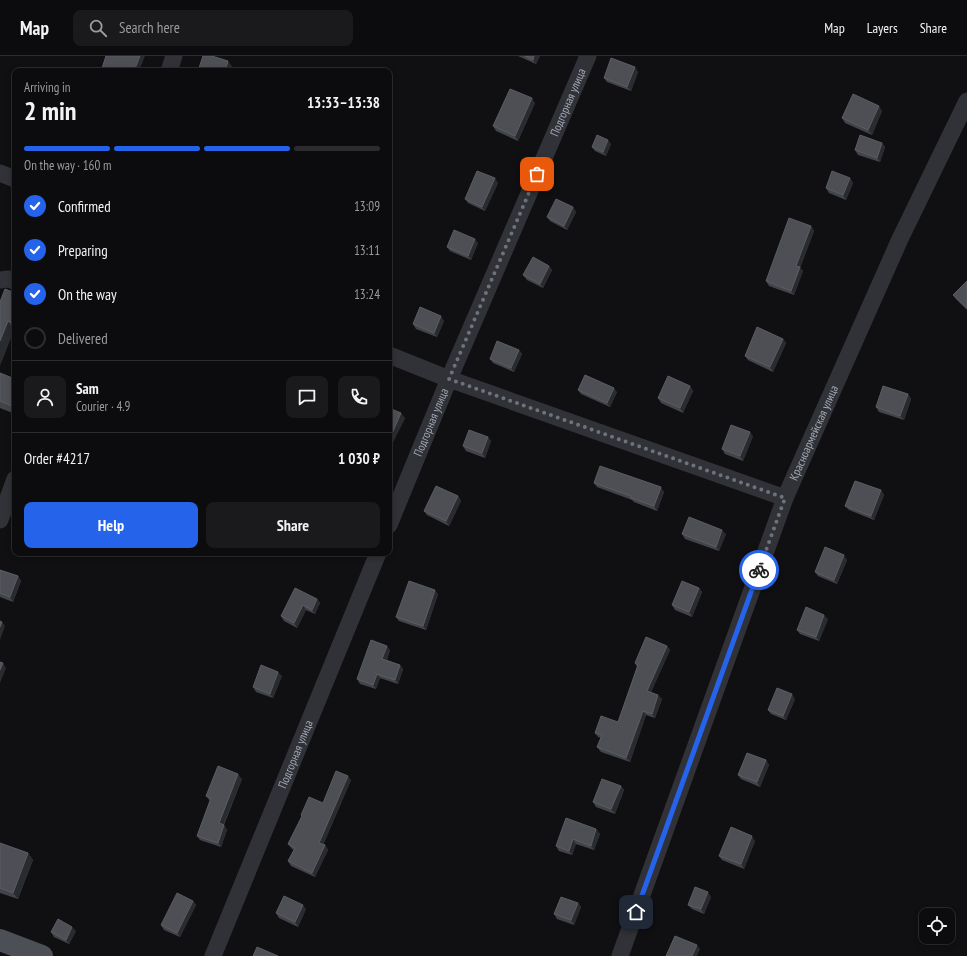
<!DOCTYPE html>
<html lang="en">
<head>
<meta charset="utf-8">
<style>
	:root { --surface:#0c0c0e; --page:#1a1a1c; --text:#f1f3f6; --muted:#9a9b9e; --line:#2c2c2e; --accent:#2563eb }
	body { margin:0; font-family:"PT Sans Narrow",sans-serif; background:var(--page); color:var(--text); height:100vh; display:flex; flex-direction:column; font-size:15px; white-space:nowrap }
	* { box-sizing:border-box; margin:0 }
	p { font-size:13px; color:var(--muted) }
	.icon { flex:none; width:22px; height:22px; fill:none; stroke:currentColor; stroke-width:2; stroke-linecap:round; stroke-linejoin:round }
	.map { position:relative; flex:1; overflow:hidden }
	.sheet { position:absolute; left:12px; top:12px; width:380px; height:488px; display:flex; flex-direction:column; background:var(--surface); border-radius:8px; box-shadow:0 2px 6px #0003,0 0 0 1px var(--line) }
	.sheet>* { flex:none }
	.tools { position:absolute; left:919px; top:852px; display:grid; gap:8px }
	.tools a { display:grid; place-items:center; width:36px; height:36px; border-radius:8px; background:var(--surface); box-shadow:0 2px 6px #0003,0 0 0 1px var(--line); font-size:20px }
	.pin { position:absolute; display:grid; place-items:center; width:34px; height:34px; color:#fff; margin:-17px; border-radius:8px; box-shadow:0 2px 6px #0006 }
	.courier { position:absolute; display:grid; place-items:center; width:40px; height:40px; margin:-20px; border:3px solid #2563eb; border-radius:50%; background:#fff; color:#222; box-shadow:0 1px 5px #0007 }
	.overview em { font-style:normal; font-weight:600 }
	.overview div { display:flex; flex-direction:column-reverse }
	.overview { display:flex; align-items:center; justify-content:space-between; height:68px; padding:0 12px }
	h1 { font-size:26px; font-weight:600; line-height:30px }
	.bar { display:grid; grid-template-columns:repeat(4,1fr); gap:6px 4px; align-content:center; height:48px; padding:0 12px }
	.bar i { height:5px; border-radius:3px; background:var(--line) }
	.bar .active { background:var(--accent) }
	.bar p { grid-column:span 4 }
	.line { display:flex; align-items:center; gap:10px; padding:0 12px; border-top:1px solid var(--line) }
	.line div { flex:1 }
	.round { display:grid; place-items:center; flex:none; width:42px; height:42px; border-radius:8px; background:var(--page) }
	ol { padding:0 12px; list-style:none }
	li { display:flex; align-items:center; gap:12px; height:44px }
	li p { margin-inline-start:auto }
	li .icon { padding:4px; border-radius:50%; background:var(--accent); color:#fff; stroke-width:4 }
	li:last-child { color:var(--muted) }
	li i { width:22px; height:22px; border:2px solid var(--line); border-radius:50% }
	.cta { display:flex; gap:8px; margin-top:auto; padding:8px 12px }
	.cta a { flex:1; height:46px; border-radius:8px; background:var(--accent); color:#fff; font-size:16px; font-weight:600; line-height:46px; text-align:center }
	.cta a+a { background:var(--page); color:var(--text) }
	header { display:flex; align-items:center; gap:24px; box-sizing:border-box; height:56px; padding:0 20px; background:var(--surface); border-bottom:1px solid var(--line) }
	header strong { font-size:19px }
	nav { display:flex; gap:22px; margin-inline-start:auto; font-size:14px }
	.search { width:280px; height:36px; background:var(--page); display:flex; align-items:center; gap:10px; box-sizing:border-box; padding:0 14px; border-radius:8px; color:var(--muted); font-size:15px }
	.map>svg:first-child { display:block }
</style>
</head>
<body>
<header>
<strong>Map</strong>
<div class="search"><svg class="icon" aria-label="search" viewBox="0 0 24 24"><circle cx="10" cy="10" r="6"/><path d="M15 15l6 6"/></svg>Search here</div>
<nav><a>Map</a><a>Layers</a><a>Share</a></nav>
</header>
<div class="map">
<svg width="967" height="900" viewBox="0 0 967 900">
	<rect width="100%" height="100%" fill="#101012"/>
	<g fill="none" stroke-linecap="round" stroke-linejoin="round">
		<!-- minor -->
		<g stroke="#313237" stroke-width="17">
			<path d="M169 15 174 0"/>
			<path d="M0 117 15 123"/>
			<path d="M0 224 8 223 15 225"/>
			<path d="M389 299 449 323 785 442"/>
			<path d="M0 464 15 423"/>
			<path id="s1" d="M389 469 449 323 588 0"/>
			<path id="s2" d="M213 900 378 497"/>
			<path id="s3" d="M620 900 785 442 900 183 967 45"/>
		</g>
		<!-- major -->
		<path stroke="#4d4f57" stroke-width="22" d="M0 884 42 900"/>
	</g>
	<!-- wall -->
	<path fill="#43444a" d="M518 0H540L536 8Z
		M638 16 631 35 607 26 604 22Z
		M535 47 518 85 496 75 493 70Z
		M882 55 872 79 845 67 842 62Z
		M882 87 885 91 880 106 858 99 855 94Z
		M611 88 606 100 595 95 592 91Z
		M850 122 853 127 846 144 829 137 826 132Z
		M498 127 485 155 468 147 465 143Z
		M573 151 576 156 567 174 550 165 547 161Z
		M811 170 814 175 800 212 803 215 794 239 769 230 766 225Z
		M478 187 471 204 450 195 447 191Z
		M549 210 552 214 543 232 527 224 523 219Z
		M967 225V254L956 243 953 239Z
		M15 237V274H14L0 309V246Z
		M444 265 437 281 416 273 413 268Z
		M783 283 786 287 773 316 748 304 745 300Z
		M519 294 522 298 514 316 493 307 490 303Z
		M0 317 15 323V358L0 352Z
		M690 330 693 335 683 357 661 347 658 342Z
		M578 334 617 336 610 351 581 338Z
		M908 338 911 343 904 364 879 356 876 351Z
		M389 352 405 362 393 386 389 385Z
		M753 380 743 405 725 398 722 393Z
		M488 381 491 385 485 402 466 395 463 390Z
		M594 427 664 436 657 455 634 446 632 444 597 431Z
		M881 434 884 439 874 464 849 454 845 450Z
		M458 440 461 445 449 470 427 459 424 455Z
		M682 478H726L719 495 685 483Z
		M847 504 837 528 818 520 815 516Z
		M0 514 18 520 21 525 13 546 0 541Z
		M699 532 702 536 692 561 675 554 672 549Z
		M438 538 426 574 399 565 396 561Z
		M317 543 320 547 315 558 306 554 297 572 284 565 281 560Z
		M828 563 819 585 800 578 797 574Z
		M667 590 670 594 651 636 662 643 655 662 646 659 630 706 601 696 597 691 601 682 598 681 595 677 618 666 637 611 635 607Z
		M390 594 387 604 400 609 403 613 398 628 380 622 376 633 360 628 357 623Z
		M282 620 273 642 256 636 253 631Z
		M795 643 786 664 771 658 768 654Z
		M766 704 769 709 760 731 741 723 738 719Z
		M242 723 224 769 227 774 221 791 200 784 197 780 210 745 206 740Z
		M351 724 323 789H325L328 794 315 821 291 810 288 805 294 794 292 793 288 788 302 760 301 759 323 747Z
		M621 730 624 734 615 758 596 751 593 746Z
		M596 773 600 778 594 794 576 788 572 799 559 795 556 790Z
		M755 785 744 813 722 804 719 800Z
		M0 787 28 797 33 804 18 843 0 837Z
		M711 841 704 858 692 853 688 849Z
		M193 845 196 849 180 881 164 874 161 869Z
		M578 847 581 851 574 869 557 863 554 858Z
		M306 853 298 871 279 862 276 857Z
		M76 875 69 888 54 881 51 876Z"/>
	<!-- shaded-wall -->
	<path fill="#2a2b2f" d="M140 0H145L139 15H134Z
		M534 0H540L536 8 533 4Z
		M228 5 232 10 230 15H225Z
		M635 11 638 16 631 35 627 31Z
		M532 42 535 47 518 85 515 80Z
		M879 50 882 55 872 79 868 74Z
		M608 84 611 88 606 100 603 96Z
		M882 87 885 91 880 106 877 102Z
		M495 122 498 127 485 155 482 151Z
		M850 122 853 127 846 144 843 139Z
		M573 151 576 156 567 174 564 170Z
		M811 170 814 175 800 212 803 215 794 239 791 235 796 210Z
		M475 183 478 187 471 204 468 200Z
		M549 210 552 214 543 232 540 228Z
		M441 260 444 265 437 281 434 277Z
		M8 265 14 274 0 309V285Z
		M783 283 786 287 773 316 770 311Z
		M519 294 522 298 514 316 511 312Z
		M690 330 693 335 683 357 680 352Z
		M614 332 617 336 610 351 607 347Z
		M908 338 911 343 904 364 900 360Z
		M15 342V354L12 350Z
		M401 357 405 362 393 386 390 382Z
		M750 376 753 380 743 405 740 400Z
		M488 381 491 385 485 402 482 397Z
		M661 431 664 436 657 455 654 450Z
		M881 434 884 439 874 464 871 460Z
		M458 440 461 445 449 470 446 465Z
		M722 474 726 478 719 495 716 491Z
		M844 499 847 504 837 528 834 524Z
		M18 520 21 525 13 546 10 541Z
		M699 532 702 536 692 561 689 556Z
		M435 534 438 538 426 574 423 570Z
		M317 543 320 547 315 558 312 554Z
		M303 549 306 554 297 572 294 567Z
		M824 559 828 563 819 585 816 581Z
		M2 566 5 570 0 584V571Z
		M387 590 390 594 386 607 382 603Z
		M667 590 670 594 650 639 647 635Z
		M3 607 6 612 0 627V614Z
		M400 609 403 613 398 628 395 624Z
		M278 616 282 620 273 642 270 638Z
		M377 618 380 622 376 633 373 629Z
		M792 638 795 643 786 664 783 660Z
		M658 639 662 643 655 662 652 658Z
		M643 655 646 659 630 706 626 702Z
		M766 704 769 709 760 731 757 726Z
		M238 718 242 723 222 772 219 767Z
		M348 720 351 724 322 791 319 787Z
		M621 730 624 734 615 758 611 753Z
		M224 769 227 774 221 791 218 787Z
		M596 773 600 778 594 794 591 790Z
		M752 780 755 785 744 813 741 808Z
		M573 783 576 788 572 799 569 795Z
		M325 789 328 794 315 821 312 817Z
		M28 797 33 804 18 843 13 837Z
		M708 836 711 841 704 858 701 853Z
		M193 845 196 849 180 881 177 877Z
		M578 847 581 851 574 869 571 864Z
		M303 849 306 853 298 871 295 866Z
		M72 871 76 875 69 888 66 884Z
		M697 889 700 893 697 900H692Z"/>
	<!-- building -->
	<path fill="#4d4f55" stroke="#5a5d64" d="M106 0H140L134 15H101Z
		M203 0H212L228 5 225 15H198Z
		M525 0H534L533 4Z
		M611 2 635 11 627 31 604 22Z
		M510 33 532 42 515 80 493 70Z
		M853 38 879 50 868 74 842 62Z
		M597 79 608 84 603 96 592 91Z
		M860 79 882 87 877 102 855 94Z
		M477 115 495 122 482 151 465 143Z
		M832 115 850 122 843 139 826 132Z
		M556 143 573 151 564 170 547 161Z
		M789 162 811 170 796 210 800 211 791 235 766 225Z
		M454 174 475 183 468 200 447 191Z
		M533 201 549 210 540 228 523 219Z
		M967 225V252L953 239Z
		M5 233 15 237V268L8 265 0 285V246Z
		M420 251 441 260 434 277 413 268Z
		M757 271 783 283 770 311 745 300Z
		M497 285 519 294 511 312 490 303Z
		M0 317 15 323V342L12 350 0 345Z
		M585 319 614 332 607 347 578 334Z
		M668 320 690 330 680 352 658 342Z
		M883 330 908 338 900 360 876 351Z
		M389 352 401 357 390 382H389Z
		M731 369 750 376 740 400 722 393Z
		M469 374 488 381 482 397 463 390Z
		M600 410 661 431 654 450 631 442V440L594 427Z
		M855 425 881 434 871 460 845 450Z
		M436 430 458 440 446 465 424 455Z
		M689 461 722 474 716 491 682 478Z
		M825 491 844 499 834 524 815 516Z
		M0 514 18 520 10 541 0 537Z
		M409 525 435 534 423 570 396 561Z
		M682 525 699 532 689 556 672 549Z
		M295 532 317 543 312 554 303 549 294 567 281 560Z
		M806 551 824 559 816 581 797 574Z
		M0 565 2 566 0 571Z
		M646 581 667 590 647 635 658 639 652 658 643 655 626 702 597 691 602 679 595 677 601 660 618 666 638 609 635 607Z
		M371 584 387 590 382 603 400 609 395 624 377 618 373 629 357 623Z
		M0 606 3 607 0 614Z
		M261 609 278 616 270 638 253 631Z
		M777 632 792 638 783 660 768 654Z
		M747 697 766 704 757 726 738 719Z
		M218 710 238 718 219 767 224 769 218 787 197 780 211 742 206 740Z
		M336 715 348 720 319 787 325 789 312 817 288 805 295 792 288 788 302 760 301 759 309 741 323 747Z
		M602 723 621 730 611 753 593 746Z
		M566 762 596 773 591 790 573 783 569 795 556 790Z
		M731 771 752 780 741 808 719 800Z
		M0 787 28 797 13 837 0 832Z
		M695 831 708 836 701 853 688 849Z
		M177 837 193 845 177 877 161 869Z
		M284 840 303 849 295 866 276 857Z
		M561 841 578 847 571 864 554 858Z
		M58 863 72 871 66 884 51 876Z
		M675 880 697 889 692 900H666Z
		M257 891 278 900H253Z"/>
	<g fill="none" stroke-linecap="round" stroke-linejoin="round">
		<!-- done -->
		<path stroke="#6e727b" stroke-width="4" stroke-dasharray="0 7.2" d="M537 118 449 323 785 442 759 514"/>
		<!-- route -->
		<path stroke="#2563eb" stroke-width="5" d="M636 856 759 514"/>
	</g>
	<g text-anchor="middle" stroke-width="3" stroke-linejoin="round" paint-order="stroke">
		<!-- street labels -->
		<g font-size="12" fill="#a0a7b4" stroke="#0b0b0d">
			<text dy="4" stroke="none"><textPath href="#s1" startOffset="459">Подгорная улица</textPath></text>
			<text dy="4" stroke="none"><textPath href="#s1" startOffset="111">Подгорная улица</textPath></text>
			<text dy="4" stroke="none"><textPath href="#s3" startOffset="558">Красноармейская улица</textPath></text>
			<text dy="4" stroke="none"><textPath href="#s2" startOffset="218">Подгорная улица</textPath></text>
		</g>
	</g>
</svg>
<div class="tools">
<a><svg class="icon" aria-label="locate" viewBox="0 0 24 24"><circle cx="12" cy="12" r="6"/><path d="M12 2v4M12 18v4M2 12h4M18 12h4"/></svg></a>
</div>
<div class="pin" style="left:537px;top:118px;background:#ea580c"><svg class="icon" aria-label="bag" viewBox="0 0 24 24"><path d="M5 8h14l-1 12H6zM9 8a3 3 0 0 1 6 0"/></svg></div>
<div class="pin" style="left:636px;top:856px;background:#1f2937"><svg class="icon" aria-label="home" viewBox="0 0 24 24"><path d="M3 11l9-7 9 7M6 9v11h12V9"/></svg></div>
<div class="courier" style="left:759px;top:514px"><svg class="icon" aria-label="bike" viewBox="0 0 24 24"><circle cx="6" cy="16" r="4"/><circle cx="18" cy="16" r="4"/><path d="M6 16l4-8h5l3 8M10 8l3 8H6M13 5h3"/></svg></div>
<section class="sheet">
<div class="overview"><div><h1>2 min</h1><p>Arriving in</p></div><em>13:33–13:38</em></div>
<div class="bar"><i class="active"></i><i class="active"></i><i class="active"></i><i></i><p>On the way · 160 m</p></div>
<ol>
<li><svg class="icon" aria-label="check" viewBox="0 0 24 24"><path d="M5 12l5 5 9-10"/></svg>Confirmed<p>13:09</p></li>
<li><svg class="icon" aria-label="check" viewBox="0 0 24 24"><path d="M5 12l5 5 9-10"/></svg>Preparing<p>13:11</p></li>
<li><svg class="icon" aria-label="check" viewBox="0 0 24 24"><path d="M5 12l5 5 9-10"/></svg>On the way<p>13:24</p></li>
<li><i></i>Delivered</li>
</ol>
<div class="line" style="height:72px"><a class="round"><svg class="icon" aria-label="person" viewBox="0 0 24 24"><circle cx="12" cy="8" r="4"/><path d="M4 21q1-7 8-7t8 7"/></svg></a><div><b>Sam</b><p>Courier · 4.9</p></div><a class="round"><svg class="icon" aria-label="chat" viewBox="0 0 24 24"><path d="M4 5h16v11H9l-5 4z"/></svg></a><a class="round"><svg class="icon" aria-label="phone" viewBox="0 0 24 24"><path d="M5 4h4l2 5-3 2q2 4 5 5l2-3 5 2v4C11 20 4 13 5 4z"/></svg></a></div>
<div class="line" style="height:52px"><div>Order #4217</div><b>1 030 ₽</b></div>
<div class="cta"><a>Help</a><a>Share</a></div>
</section>
</div>
</body>
</html>
